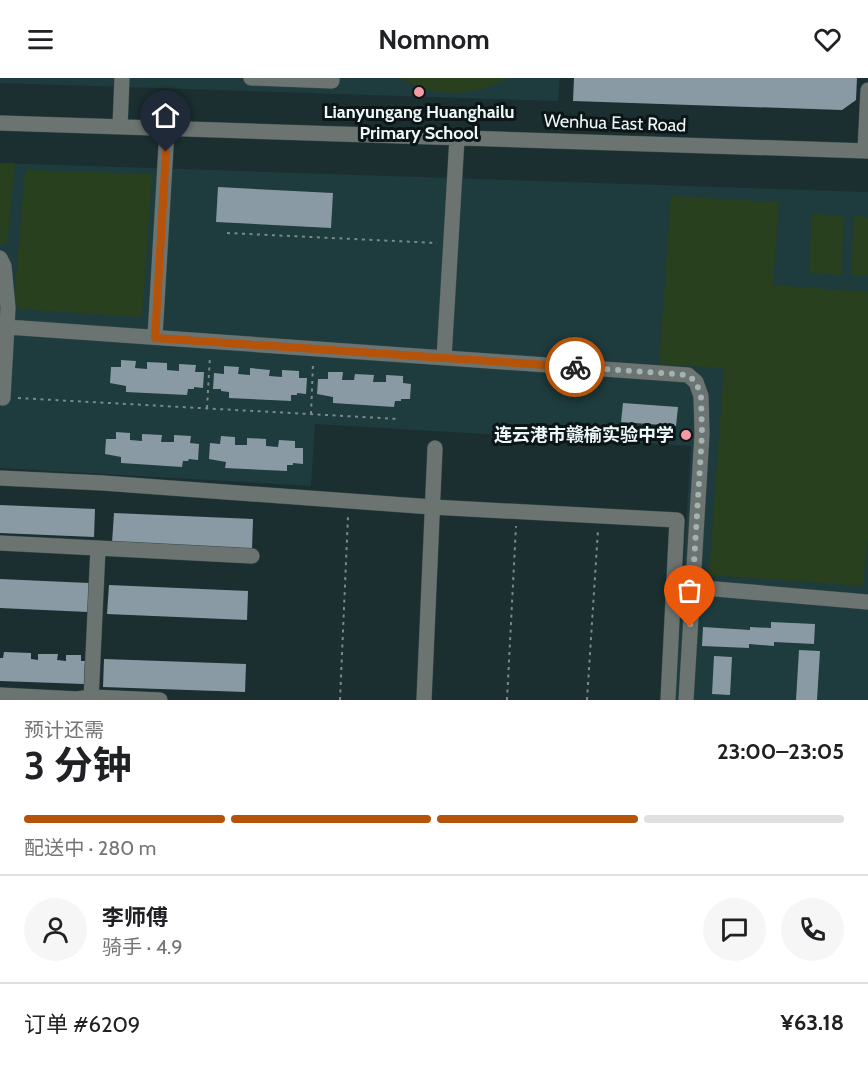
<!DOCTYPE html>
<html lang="zh">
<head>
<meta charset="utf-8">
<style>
	:root { --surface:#fff; --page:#f6f6f6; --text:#202124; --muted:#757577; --line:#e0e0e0; --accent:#b45309 }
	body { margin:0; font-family:Cabin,"Noto Sans SC",sans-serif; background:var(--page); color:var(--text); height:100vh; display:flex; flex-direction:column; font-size:22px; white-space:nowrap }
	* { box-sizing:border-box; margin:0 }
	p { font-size:20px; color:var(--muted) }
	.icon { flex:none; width:33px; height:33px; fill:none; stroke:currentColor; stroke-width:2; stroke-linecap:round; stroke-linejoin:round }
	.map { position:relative; height:622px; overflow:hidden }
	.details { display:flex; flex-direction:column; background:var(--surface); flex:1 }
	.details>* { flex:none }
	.pin { position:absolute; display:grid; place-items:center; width:51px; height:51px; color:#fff; margin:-62px -26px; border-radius:50% 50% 50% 0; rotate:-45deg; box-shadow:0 0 6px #0007 }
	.pin .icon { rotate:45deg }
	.courier { position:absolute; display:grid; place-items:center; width:60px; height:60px; margin:-30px; border:4px solid #b45309; border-radius:50%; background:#fff; color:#222; box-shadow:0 2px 8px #0007 }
	.headline em { font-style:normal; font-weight:700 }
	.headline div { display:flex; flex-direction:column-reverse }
	.headline { display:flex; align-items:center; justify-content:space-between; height:102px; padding:0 24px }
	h1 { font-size:39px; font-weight:700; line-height:45px }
	.bar { display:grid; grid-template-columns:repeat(4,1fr); gap:9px 6px; align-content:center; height:72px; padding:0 24px }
	.bar i { height:8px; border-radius:4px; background:var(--line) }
	.bar .on { background:var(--accent) }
	.bar p { grid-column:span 4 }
	.line { display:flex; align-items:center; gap:15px; padding:0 24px; border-top:2px solid var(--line) }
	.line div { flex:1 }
	.round { display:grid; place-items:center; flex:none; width:63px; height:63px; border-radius:32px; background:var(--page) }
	header { display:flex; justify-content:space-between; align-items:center; height:78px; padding:0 24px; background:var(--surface); font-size:27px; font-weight:700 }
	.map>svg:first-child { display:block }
</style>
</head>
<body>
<header><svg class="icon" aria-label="menu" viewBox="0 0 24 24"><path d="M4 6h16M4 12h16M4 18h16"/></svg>Nomnom<svg class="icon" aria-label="heart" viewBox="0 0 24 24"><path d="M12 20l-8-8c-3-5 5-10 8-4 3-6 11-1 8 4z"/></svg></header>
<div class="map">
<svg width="868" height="622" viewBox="0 0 868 622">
	<rect width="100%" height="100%" fill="#1b2f30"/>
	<!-- built -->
	<path fill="#1e3b3d" d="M0 0H560L558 23 0 5Z
		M0 85 868 114V622H675L691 368 315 346 311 408 0 390Z"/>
	<!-- green -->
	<path fill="#29401e" d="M399 0H508C472 19 435 20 399 0Z
		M0 85H15L7 165 0 167Z
		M25 92 152 96 142 239 20 231 14 224Z
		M671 118 779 124 773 207 868 214V457L863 508 709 497 724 290 659 286Z
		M812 136 844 138 841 197 809 195Z
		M854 138 868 139V198L851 197Z"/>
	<!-- building -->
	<path fill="#899aa5" d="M574 0H857L856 22 842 32 573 23Z
		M218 109 333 115 331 150 216 144Z
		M121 282 136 283 135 290 147 291V284L167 285V292L179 293V286L196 287 195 294H204L203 310 194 309V311H188L187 317 126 314V308L110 305 111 289H121Z
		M224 288 239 289 238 296 250 297V290L270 292 269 298 282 299V292L299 293V300H307L306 316 297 315V317H291V323L229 320V314L221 313V311H213L214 295 224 296Z
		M328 294H343L342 302H354L355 296 374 297 373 304H386V297L403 298V305L411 306 410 321H401V323H395L394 329 333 325V319L317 316 318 301H328Z
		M623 325 678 329 676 348 621 344Z
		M116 354 130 355V362L142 363V356L162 357 161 364H174V357L191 358 190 365 199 366 198 382 189 381 188 383H183L182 389 121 385V379L105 376 106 361H116Z
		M221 358 235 359V367H247V360L266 361V368L278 369 279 362 295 363V370H303V386L293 385V387H287V393L225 390 226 384 209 381 210 365 220 366Z
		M0 427 95 431 94 459 0 455Z
		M114 435 253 441 252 471 112 465Z
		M0 501 89 505 88 534 0 530Z
		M109 507 248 513 247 542 107 536Z
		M771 544 815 546 814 566 774 564V568L749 566V570L702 568 703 549 750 552V549L771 550Z
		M799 572 820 573 817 622H796Z
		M4 574 31 575V581L38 582V576H58L57 582 66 583V577H81V583H85L84 606 0 603V580H3Z
		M714 578 732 579 730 617 712 616Z
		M104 581 246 586 245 614 103 609Z"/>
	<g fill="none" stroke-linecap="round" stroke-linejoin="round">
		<defs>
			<path id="minor" d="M251 0 332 3V0
				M0 45 868 73
				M120 49 122 0
				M865 73 868 12
				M0 180 4 188 8 230 3 320
				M7 249 688 297 696 304 701 318 702 356 686 622
				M155 259 167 51
				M444 280 457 60
				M0 400 103 405 432 429 677 442 668 622
				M0 465 252 478
				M692 509 868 524
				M0 617 77 621 91 619 160 622
				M91 622 98 470
				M424 622 435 370"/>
		</defs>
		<!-- minor casing -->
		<use href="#minor" stroke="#384b4c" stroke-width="16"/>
		<!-- path -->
		<path stroke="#7a8a8b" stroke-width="2" stroke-dasharray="3 4.5" stroke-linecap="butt" d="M227 155 437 165
			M18 320 399 341
			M207 330 210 278
			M311 336 313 286
			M340 622 348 438
			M507 622 516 448
			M587 622 598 452"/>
		<!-- minor -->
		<use href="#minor" stroke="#6c7471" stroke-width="15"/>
	</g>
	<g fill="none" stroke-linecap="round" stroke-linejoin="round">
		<!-- done -->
		<path stroke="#a3b2b3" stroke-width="6" stroke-dasharray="0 10.8" d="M575 289 688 297 696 304 701 318 702 356 690 549"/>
		<!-- route -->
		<path stroke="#b45309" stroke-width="8" d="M166 74 155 260 575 289"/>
	</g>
	<!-- markers -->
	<g fill="#f49aa4" stroke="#0d1516" stroke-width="2">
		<circle cx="419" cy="14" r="6"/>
		<circle cx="686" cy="357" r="6"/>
	</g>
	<g text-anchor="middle" stroke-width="6" stroke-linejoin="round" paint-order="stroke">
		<!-- poi labels -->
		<g font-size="18" font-weight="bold" fill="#ecf8f9" stroke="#0d1516">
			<text x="419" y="40">Lianyungang Huanghailu<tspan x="419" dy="21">Primary School</tspan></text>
			<text x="674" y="363" text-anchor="end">连云港市赣榆实验中学</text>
		</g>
		<!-- street labels -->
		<g font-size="18" fill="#ecf8f9" stroke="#0d1516">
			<text transform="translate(615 45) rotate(2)" y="6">Wenhua East Road</text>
		</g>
	</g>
</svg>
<div class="pin" style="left:690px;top:549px;background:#ea580c"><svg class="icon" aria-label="bag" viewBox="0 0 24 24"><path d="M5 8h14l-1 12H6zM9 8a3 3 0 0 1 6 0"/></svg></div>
<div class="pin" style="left:166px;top:74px;background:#1f2937"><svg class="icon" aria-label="home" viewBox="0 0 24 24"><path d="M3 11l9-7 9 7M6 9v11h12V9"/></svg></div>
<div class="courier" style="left:575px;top:289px"><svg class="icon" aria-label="bike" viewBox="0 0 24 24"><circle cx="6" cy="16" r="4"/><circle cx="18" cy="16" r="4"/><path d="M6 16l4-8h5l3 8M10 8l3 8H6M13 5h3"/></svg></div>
</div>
<section class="details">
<div class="headline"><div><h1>3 分钟</h1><p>预计还需</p></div><em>23:00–23:05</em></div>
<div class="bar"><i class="on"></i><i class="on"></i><i class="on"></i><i></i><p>配送中 · 280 m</p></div>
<div class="line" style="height:108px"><a class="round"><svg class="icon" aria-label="person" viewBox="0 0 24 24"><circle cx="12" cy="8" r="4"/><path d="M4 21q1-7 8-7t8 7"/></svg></a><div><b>李师傅</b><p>骑手 · 4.9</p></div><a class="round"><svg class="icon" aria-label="chat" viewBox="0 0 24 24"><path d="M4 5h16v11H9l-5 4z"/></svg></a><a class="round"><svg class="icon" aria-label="phone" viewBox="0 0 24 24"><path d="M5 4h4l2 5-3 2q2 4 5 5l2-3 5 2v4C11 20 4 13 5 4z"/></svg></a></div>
<div class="line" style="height:78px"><div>订单 #6209</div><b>¥63.18</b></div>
</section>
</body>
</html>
